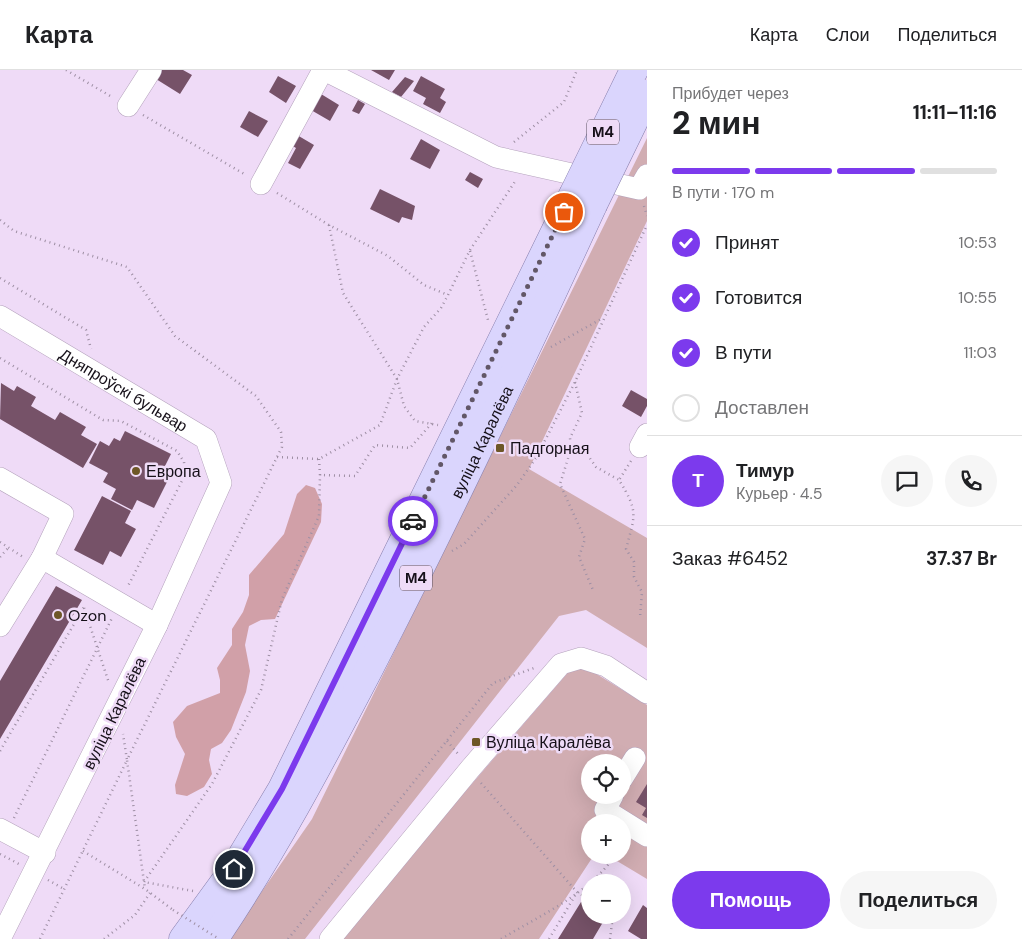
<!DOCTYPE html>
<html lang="ru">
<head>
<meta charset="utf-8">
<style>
	:root { --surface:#fff; --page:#f6f6f6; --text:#202124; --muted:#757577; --line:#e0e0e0; --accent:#7c3aed }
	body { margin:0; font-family:"DM Sans",sans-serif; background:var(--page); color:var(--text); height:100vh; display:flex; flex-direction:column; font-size:19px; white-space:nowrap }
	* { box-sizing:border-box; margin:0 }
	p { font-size:16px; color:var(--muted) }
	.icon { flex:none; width:28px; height:28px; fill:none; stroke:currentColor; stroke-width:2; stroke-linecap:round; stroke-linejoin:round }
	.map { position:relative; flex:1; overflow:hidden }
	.panel { display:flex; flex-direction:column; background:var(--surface); width:375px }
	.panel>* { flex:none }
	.tools { position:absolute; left:581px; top:684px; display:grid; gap:10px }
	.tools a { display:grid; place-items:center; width:50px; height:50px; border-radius:50%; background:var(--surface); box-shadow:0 5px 20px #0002; font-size:25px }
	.pin { position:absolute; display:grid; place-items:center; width:42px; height:42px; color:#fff; margin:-21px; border:2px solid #fff; border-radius:50%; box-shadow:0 1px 5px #0007 }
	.courier { position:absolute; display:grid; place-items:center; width:50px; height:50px; margin:-25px; border:4px solid #7c3aed; border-radius:50%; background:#fff; color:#222; box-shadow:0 1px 6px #0007 }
	.head em { font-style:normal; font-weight:800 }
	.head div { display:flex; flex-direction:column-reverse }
	.head { display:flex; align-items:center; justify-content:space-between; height:85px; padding:0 25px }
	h1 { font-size:32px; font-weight:800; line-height:38px }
	.bar { display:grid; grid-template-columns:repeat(4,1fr); gap:8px 5px; align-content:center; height:60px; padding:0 25px }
	.bar i { height:6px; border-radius:4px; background:var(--line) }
	.bar .active { background:var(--accent) }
	.bar p { grid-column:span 4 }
	.line { display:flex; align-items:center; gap:12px; padding:0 25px; border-top:1px solid var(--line) }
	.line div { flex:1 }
	.round { display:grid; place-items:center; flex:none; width:52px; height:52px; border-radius:26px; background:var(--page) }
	ol { padding:0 25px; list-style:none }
	li { display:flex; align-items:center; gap:15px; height:55px }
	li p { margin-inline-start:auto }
	li .icon { padding:5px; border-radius:50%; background:var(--accent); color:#fff; stroke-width:4 }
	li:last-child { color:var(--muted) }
	li i { width:28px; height:28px; border:2px solid var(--line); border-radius:50% }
	.button { display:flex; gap:10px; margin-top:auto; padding:10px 25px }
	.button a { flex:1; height:58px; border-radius:30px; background:var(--accent); color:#fff; font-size:20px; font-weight:800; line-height:58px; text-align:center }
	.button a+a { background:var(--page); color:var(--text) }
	header { display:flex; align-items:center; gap:30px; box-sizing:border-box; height:70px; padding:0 25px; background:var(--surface); border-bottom:1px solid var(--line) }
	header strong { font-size:24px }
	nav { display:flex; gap:28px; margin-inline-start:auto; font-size:18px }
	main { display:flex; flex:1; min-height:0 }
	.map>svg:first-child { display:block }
</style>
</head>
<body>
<header>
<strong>Карта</strong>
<nav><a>Карта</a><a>Слои</a><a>Поделиться</a></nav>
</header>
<main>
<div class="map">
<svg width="647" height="869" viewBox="0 0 647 869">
	<rect width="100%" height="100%" fill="#efdbf7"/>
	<!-- green -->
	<path fill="#d1adb2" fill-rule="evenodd" d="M647 68V151L529 399 647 468V578L586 540 559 546 305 869H229L312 749Z
		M577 592 647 635V809L607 785H622V752H590V785H594L539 869H338ZM590 692H622V725H590Z"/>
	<!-- forest -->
	<path fill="#d1a0a8" d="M306 415 315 418 322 434 321 452 275 549 261 550 249 556 245 575 250 601 246 622 231 660 222 673 211 679 209 690 212 704 204 717 187 726 176 724 175 715 185 684 176 667 173 652 187 636 220 623V610L217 598 232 575V559L243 542 249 525V505L284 464 297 424Z"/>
	<!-- building -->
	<path fill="#765268" d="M162 0H183L192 5 180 24 156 9Z
		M371 0H395L389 10Z
		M278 6 296 16 286 33 269 22Z
		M421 6 445 19 440 28 446 32 440 43 423 34 426 28 413 21Z
		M405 7 414 11 401 27 392 22Z
		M321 24 339 35 330 51 311 40Z
		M358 30 365 34 359 44 352 41Z
		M249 41 268 51 258 67 240 57Z
		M297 65 314 75 300 99 288 93 296 78 291 75Z
		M421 69 440 80 430 99 410 89Z
		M470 102 483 109 478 118 465 110Z
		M380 119 415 136 412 150 402 147 399 153 370 139Z
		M1 313 14 321 17 316 36 327 31 336 55 350 60 342 86 357 81 365 97 374 83 398 0 349Z
		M631 320 647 329V336L641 347 622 336Z
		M125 361 171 384 163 400 171 404 154 438 137 430 132 440 111 429 116 419 103 412 108 403 89 393 100 371 109 376 114 368 120 371Z
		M102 426 131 441 125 453 136 459 121 487 110 481 103 495 74 480Z
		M56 516 82 530 0 669V611Z
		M647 714V748L642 745 646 738 636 732Z
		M581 832 590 837V845H603L606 847 593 869H558Z
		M643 835 647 838V869H641L628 861Z"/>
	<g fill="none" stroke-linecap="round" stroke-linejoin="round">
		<defs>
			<g id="minor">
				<path d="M324 0 496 87 639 119 647 105"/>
				<path d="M128 36 151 0"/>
				<path d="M261 114 323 0"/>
				<path id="s1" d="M0 246 206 369 221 413 157 555 0 869"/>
				<path d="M640 377 647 364"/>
				<path d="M0 408 63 444 42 488"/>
				<path d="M0 556 42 488 157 555"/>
				<path d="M622 709 635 688"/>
				<path d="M613 725 605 740 647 766"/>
				<path d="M0 759 45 783"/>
				<path d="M330 869 470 699 561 594 581 588 606 596 647 623"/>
			</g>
			<g id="major">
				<path d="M183 869 234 799 282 719 573 125"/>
				<path id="s2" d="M214 869C273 782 321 691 369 599 448 446 521 291 593 135"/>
			</g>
		</defs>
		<!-- minor casing -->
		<use href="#minor" stroke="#b4a2bc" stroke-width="22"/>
		<!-- major casing -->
		<use href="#major" stroke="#867eac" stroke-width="29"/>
		<!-- path -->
		<path stroke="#9e8fa4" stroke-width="2.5" stroke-dasharray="1 4" stroke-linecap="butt" d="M66 0 112 27
			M143 45 246 105
			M514 72 564 32 577 0
			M277 123 329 155 388 186 424 215 448 225 470 180 516 110
			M644 136 647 146
			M0 150 14 161 127 197 175 266 256 326 281 362 282 377 127 690 145 819
			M329 155 343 223 397 309 404 336 415 351 438 355
			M470 181 488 250
			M0 208 86 260 91 279
			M551 277 603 248
			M0 288 103 350 121 351 177 381 184 392 185 405 128 516
			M575 312 582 343 570 368 571 379 560 414 585 469 579 487 593 520
			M570 374 587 384 596 397 619 410
			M277 387 319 389 380 355 397 309 424 257 441 238 448 225
			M319 389 320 405 355 406 375 375 410 378 432 353
			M631 391 619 410C639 442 635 445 626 479L634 492V507L642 522 640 547
			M0 472 23 487
			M452 481 464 474 517 415 536 388 575 312 647 155
			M0 487 9 477
			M84 538 109 613
			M447 671 459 685
			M0 681 84 537
			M481 713 577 822 590 830
			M14 748 112 548
			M83 781 145 819 173 840
			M0 784 19 794
			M48 810 64 819
			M193 821 144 812 212 714 261 620 282 529 319 446 320 405
			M40 869 127 690 123 664
			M104 869 135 845 150 823
			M288 869 493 613 534 598
			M501 869C539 846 591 823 615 785
			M549 869 576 824
			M610 869 613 845"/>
		<!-- minor -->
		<use href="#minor" stroke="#fff" stroke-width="21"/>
		<!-- major -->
		<use href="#major" stroke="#dad5fd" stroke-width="28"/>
		<defs>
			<path id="major-bridge" d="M573 125 634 0
				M593 135 647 24"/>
		</defs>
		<!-- major-bridge casing -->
		<use href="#major-bridge" stroke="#867eac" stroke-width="29" stroke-linecap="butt"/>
		<!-- path-bridge -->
		<path stroke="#9e8fa4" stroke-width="2.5" stroke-dasharray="1 4" stroke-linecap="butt" d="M173 840 219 869"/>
		<!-- major-bridge -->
		<use href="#major-bridge" stroke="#dad5fd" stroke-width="28"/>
	</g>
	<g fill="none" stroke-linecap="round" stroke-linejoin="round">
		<!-- done -->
		<path stroke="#625767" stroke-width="5" stroke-dasharray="0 9" d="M413 451 564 142"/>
		<!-- route -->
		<path stroke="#7c3aed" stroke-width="6" d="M234 799 282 719 413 451"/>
	</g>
	<!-- markers -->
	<g fill="#6d5727" stroke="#efdbf7" stroke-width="2">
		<rect x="495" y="373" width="10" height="10" rx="2.5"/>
		<circle cx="136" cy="401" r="5"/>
		<circle cx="58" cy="545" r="5"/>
		<rect x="471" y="667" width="10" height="10" rx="2.5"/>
	</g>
	<g text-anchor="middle" stroke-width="5" stroke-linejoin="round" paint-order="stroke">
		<!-- shield labels -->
		<g fill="#efdbf7" stroke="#574d5c" stroke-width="1">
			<rect x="587" y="49.5" width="32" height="25" rx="4"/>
			<rect x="400" y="495.5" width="32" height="25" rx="4"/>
		</g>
		<g font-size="15" font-weight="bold" fill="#161019">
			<text x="603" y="67">М4</text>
			<text x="416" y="513">М4</text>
		</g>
		<!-- street labels -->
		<g font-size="16" fill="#161019" stroke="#efdbf7">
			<text dy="6" stroke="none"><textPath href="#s1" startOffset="144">Дняпроўскі бульвар</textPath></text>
			<text dy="6" stroke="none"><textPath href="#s2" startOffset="565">вуліца Каралёва</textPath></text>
			<text transform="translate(114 643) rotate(-64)" y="6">вуліца Каралёва</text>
		</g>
		<!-- poi labels -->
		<g font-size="16" fill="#161019" stroke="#efdbf7" text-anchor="start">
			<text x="510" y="384">Падгорная</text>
			<text x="146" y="407">Европа</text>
			<text x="68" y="551">Ozon</text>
			<text x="486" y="678">Вуліца Каралёва</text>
		</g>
	</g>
</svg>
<div class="tools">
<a><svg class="icon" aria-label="locate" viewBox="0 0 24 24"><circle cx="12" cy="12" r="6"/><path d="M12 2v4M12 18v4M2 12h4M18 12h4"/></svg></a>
<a>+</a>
<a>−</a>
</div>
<div class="pin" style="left:564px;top:142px;background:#ea580c"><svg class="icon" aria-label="bag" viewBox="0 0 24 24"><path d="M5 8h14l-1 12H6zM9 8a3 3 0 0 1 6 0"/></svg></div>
<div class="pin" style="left:234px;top:799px;background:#1f2937"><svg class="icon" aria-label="home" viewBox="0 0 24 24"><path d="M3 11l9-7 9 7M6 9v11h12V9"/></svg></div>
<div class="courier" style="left:413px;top:451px"><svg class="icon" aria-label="car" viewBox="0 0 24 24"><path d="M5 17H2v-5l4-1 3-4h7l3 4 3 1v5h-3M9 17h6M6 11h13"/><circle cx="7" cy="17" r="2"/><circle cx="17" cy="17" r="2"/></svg></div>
</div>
<section class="panel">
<div class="head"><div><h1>2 мин</h1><p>Прибудет через</p></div><em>11:11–11:16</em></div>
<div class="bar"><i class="active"></i><i class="active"></i><i class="active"></i><i></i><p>В пути · 170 m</p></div>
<ol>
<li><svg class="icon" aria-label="check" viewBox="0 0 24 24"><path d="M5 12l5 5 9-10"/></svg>Принят<p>10:53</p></li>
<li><svg class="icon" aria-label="check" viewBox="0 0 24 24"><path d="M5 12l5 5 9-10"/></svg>Готовится<p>10:55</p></li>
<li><svg class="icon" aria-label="check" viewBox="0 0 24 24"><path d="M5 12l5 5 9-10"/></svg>В пути<p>11:03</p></li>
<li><i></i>Доставлен</li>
</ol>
<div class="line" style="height:90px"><b class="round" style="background:var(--accent);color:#fff">Т</b><div><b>Тимур</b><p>Курьер · 4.5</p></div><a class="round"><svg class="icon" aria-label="chat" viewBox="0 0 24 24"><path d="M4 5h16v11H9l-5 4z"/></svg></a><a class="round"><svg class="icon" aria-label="phone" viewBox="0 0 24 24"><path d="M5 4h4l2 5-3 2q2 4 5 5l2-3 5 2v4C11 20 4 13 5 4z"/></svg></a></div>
<div class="line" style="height:65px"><div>Заказ #6452</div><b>37.37 Br</b></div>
<div class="button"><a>Помощь</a><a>Поделиться</a></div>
</section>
</main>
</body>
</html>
